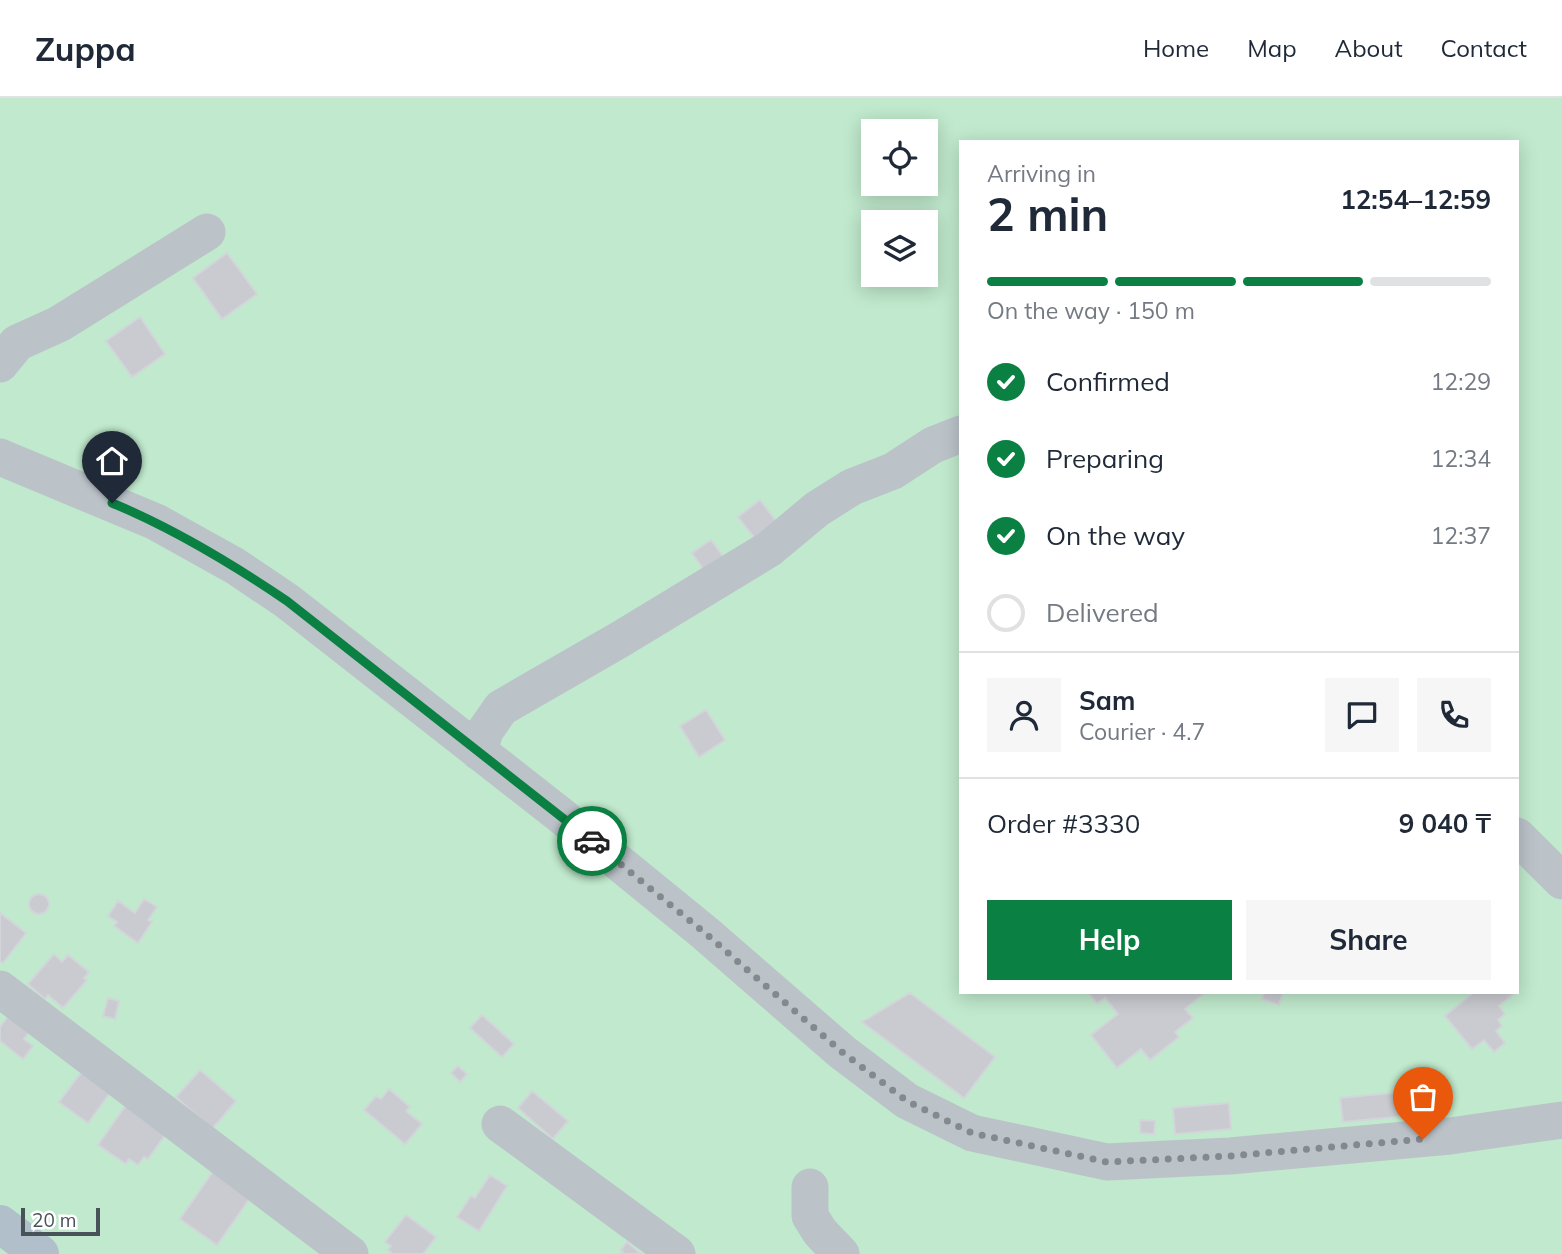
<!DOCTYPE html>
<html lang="en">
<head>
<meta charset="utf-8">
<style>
	:root { --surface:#fff; --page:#f6f6f7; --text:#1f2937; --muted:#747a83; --line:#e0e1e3; --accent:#0b8043 }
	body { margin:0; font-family:Mulish,sans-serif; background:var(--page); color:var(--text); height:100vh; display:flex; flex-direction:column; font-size:26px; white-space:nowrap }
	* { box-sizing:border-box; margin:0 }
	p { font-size:23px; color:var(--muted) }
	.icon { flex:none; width:38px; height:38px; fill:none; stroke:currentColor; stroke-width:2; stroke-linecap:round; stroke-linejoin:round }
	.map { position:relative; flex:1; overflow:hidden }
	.panel { position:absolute; left:959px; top:42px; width:560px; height:854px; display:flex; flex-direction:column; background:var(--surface); border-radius:0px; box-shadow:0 4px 18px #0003 }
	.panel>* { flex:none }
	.fabs { position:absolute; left:861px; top:21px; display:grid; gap:14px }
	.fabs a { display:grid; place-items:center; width:77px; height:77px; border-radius:0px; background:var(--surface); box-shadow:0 4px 18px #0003; font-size:35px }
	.scale { position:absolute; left:21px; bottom:18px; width:79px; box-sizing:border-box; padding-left:7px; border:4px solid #485259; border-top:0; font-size:19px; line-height:24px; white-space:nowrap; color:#485259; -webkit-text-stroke:5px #fff; paint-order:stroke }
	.pin { position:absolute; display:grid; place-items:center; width:60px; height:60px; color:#fff; margin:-72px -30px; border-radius:50% 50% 50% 0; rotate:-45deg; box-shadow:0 0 7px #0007 }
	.pin .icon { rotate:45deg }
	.courier { position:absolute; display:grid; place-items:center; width:70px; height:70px; margin:-35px; border:5px solid #0b8043; border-radius:50%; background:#fff; color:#222; box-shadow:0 2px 9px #0007 }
	.overview em { font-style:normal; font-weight:700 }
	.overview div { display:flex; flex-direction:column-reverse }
	.overview { display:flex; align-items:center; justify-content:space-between; height:119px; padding:0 28px }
	h1 { font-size:46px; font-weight:700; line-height:52px }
	.bar { display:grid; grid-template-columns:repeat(4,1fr); gap:10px 7px; align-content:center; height:84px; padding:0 28px }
	.bar i { height:9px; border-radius:5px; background:var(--line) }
	.bar .selected { background:var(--accent) }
	.bar p { grid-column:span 4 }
	.line { display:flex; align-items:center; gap:18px; padding:0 28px; border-top:2px solid var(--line) }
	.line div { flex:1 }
	.round { display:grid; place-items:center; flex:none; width:74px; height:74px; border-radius:0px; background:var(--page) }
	ol { padding:0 28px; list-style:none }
	li { display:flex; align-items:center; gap:21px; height:77px }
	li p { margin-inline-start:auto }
	li .icon { padding:7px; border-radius:50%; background:var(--accent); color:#fff; stroke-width:4 }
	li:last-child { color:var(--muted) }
	li i { width:38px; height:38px; border:4px solid var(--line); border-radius:50% }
	.cta { display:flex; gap:14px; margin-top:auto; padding:14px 28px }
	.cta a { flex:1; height:80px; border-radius:0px; background:var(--accent); color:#fff; font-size:28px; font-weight:700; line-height:80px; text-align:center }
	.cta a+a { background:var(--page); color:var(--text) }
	header { display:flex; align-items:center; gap:42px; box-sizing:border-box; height:98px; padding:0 35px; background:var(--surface); border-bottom:2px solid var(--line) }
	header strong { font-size:33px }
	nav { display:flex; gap:38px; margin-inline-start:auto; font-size:24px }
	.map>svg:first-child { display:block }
</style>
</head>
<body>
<header>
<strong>Zuppa</strong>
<nav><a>Home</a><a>Map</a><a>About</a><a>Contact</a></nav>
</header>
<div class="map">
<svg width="1562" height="1156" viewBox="0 0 1562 1156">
	<rect width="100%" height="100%" fill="#f0eeee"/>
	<!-- green -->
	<path fill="#c0e9cd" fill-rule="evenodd" d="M0 0H1562V1156H0ZM873 33H926V86H873ZM961 44H1517V894H961ZM873 124H926V177H873Z"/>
	<!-- building -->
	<path fill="#c9cbd0" stroke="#d2d5d9" stroke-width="2" d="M227 155 257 196 222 221 193 180Z
		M140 219 165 256 132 279 106 243Z
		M760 402 779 427 757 443 738 419Z
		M711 442 725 461 709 479 692 455Z
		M706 612 725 642 699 659 680 628Z
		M29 806a10 10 0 1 1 20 0a10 10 0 1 1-20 0Z
		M144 801 157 809 148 822 152 824 138 845 114 828 117 824 108 818 118 803 135 815Z
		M0 815 26 835 3 865 0 863Z
		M54 856 62 864 68 857 89 874 84 880 87 882 63 910 48 897 45 901 28 886Z
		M1088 894H1206L1185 911 1193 920 1175 934 1179 939 1150 962 1141 951 1117 970 1091 937 1118 916 1105 900 1097 906Z
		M1264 894H1283L1279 907 1262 901Z
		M1474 894 1515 895 1499 908 1505 916 1498 922 1502 928 1496 933 1505 945 1494 954 1484 942 1472 951 1445 918Z
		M910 895 995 959 964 1000 862 924Z
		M108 900 119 903 115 921 103 918Z
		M12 913 33 929 24 941 33 948 23 961 0 943V929Z
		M482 917 514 946 502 959 470 930Z
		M87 967 115 988 88 1025 59 1004Z
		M458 968 467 976 460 984 451 975Z
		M200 972 236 1003 212 1031 176 999Z
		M1446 990 1448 1014 1343 1024 1340 1000Z
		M389 991 410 1009 406 1013 422 1026 405 1046 364 1012 376 998 381 1001Z
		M532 993 568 1023 553 1041 518 1010Z
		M131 1000 168 1033 148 1061 144 1059 138 1067 129 1061 126 1066 98 1047Z
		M1229 1005 1231 1031 1175 1036 1173 1010Z
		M1140 1022 1155 1023 1154 1036 1140 1035Z
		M214 1072 255 1093 217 1147 180 1121Z
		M490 1077 507 1088 479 1133 457 1119 471 1098 475 1100Z
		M406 1117 436 1139 423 1156H393L388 1152 391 1148 385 1144Z
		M627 1144 641 1156H621L623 1154 621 1152Z"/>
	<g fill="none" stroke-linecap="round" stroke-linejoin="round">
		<!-- minor -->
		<path stroke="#bbc3c9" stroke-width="37" d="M0 266 17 245 59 226 207 134
			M0 359 156 424 235 468 287 503 559 716 705 835 842 954 907 1003 972 1035 1107 1064 1230 1058 1450 1038 1562 1022
			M479 654 485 633 501 610 619 542 769 451 817 411 852 389 893 373 933 347 961 336
			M1517 738 1562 783
			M0 891 350 1156
			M500 1026 677 1156
			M810 1089V1118L820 1134 841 1156"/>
		<!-- major -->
		<path stroke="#b0bfca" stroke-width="38" d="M0 1126 40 1156"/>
	</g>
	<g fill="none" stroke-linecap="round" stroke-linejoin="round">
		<!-- done -->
		<path stroke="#83898d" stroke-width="7" stroke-dasharray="0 12.6" d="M592 743 705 835 842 954 907 1003 972 1035 1107 1064 1230 1058 1423 1041"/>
		<!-- route -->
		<path stroke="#0b8043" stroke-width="9" d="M112 405C175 431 231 465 287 503L592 743"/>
	</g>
</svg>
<div class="fabs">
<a><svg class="icon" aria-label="locate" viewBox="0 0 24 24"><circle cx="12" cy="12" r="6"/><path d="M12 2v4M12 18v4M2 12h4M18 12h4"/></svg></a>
<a><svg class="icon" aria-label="layers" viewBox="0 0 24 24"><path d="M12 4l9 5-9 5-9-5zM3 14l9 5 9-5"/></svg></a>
</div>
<div class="scale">20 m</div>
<div class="pin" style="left:1423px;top:1041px;background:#ea580c"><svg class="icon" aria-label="bag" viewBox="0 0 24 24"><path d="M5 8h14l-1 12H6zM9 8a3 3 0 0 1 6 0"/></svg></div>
<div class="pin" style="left:112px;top:405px;background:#1f2937"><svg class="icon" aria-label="home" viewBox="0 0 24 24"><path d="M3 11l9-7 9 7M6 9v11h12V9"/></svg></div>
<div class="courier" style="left:592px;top:743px"><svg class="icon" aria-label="car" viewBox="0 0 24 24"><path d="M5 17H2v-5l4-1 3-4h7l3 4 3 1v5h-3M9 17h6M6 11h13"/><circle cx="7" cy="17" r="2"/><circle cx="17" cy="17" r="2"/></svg></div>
<section class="panel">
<div class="overview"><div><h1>2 min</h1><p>Arriving in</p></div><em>12:54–12:59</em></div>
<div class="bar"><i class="selected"></i><i class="selected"></i><i class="selected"></i><i></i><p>On the way · 150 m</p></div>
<ol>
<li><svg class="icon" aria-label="check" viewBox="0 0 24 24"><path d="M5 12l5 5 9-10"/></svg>Confirmed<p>12:29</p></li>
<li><svg class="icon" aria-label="check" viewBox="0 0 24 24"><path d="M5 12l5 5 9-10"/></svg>Preparing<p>12:34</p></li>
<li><svg class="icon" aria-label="check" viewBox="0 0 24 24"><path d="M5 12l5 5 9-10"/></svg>On the way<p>12:37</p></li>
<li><i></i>Delivered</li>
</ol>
<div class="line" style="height:126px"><a class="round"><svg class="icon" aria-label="person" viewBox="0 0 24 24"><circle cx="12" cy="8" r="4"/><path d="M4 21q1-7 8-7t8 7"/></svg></a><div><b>Sam</b><p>Courier · 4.7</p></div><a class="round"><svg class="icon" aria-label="chat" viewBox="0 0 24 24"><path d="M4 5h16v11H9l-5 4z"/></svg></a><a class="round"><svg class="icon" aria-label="phone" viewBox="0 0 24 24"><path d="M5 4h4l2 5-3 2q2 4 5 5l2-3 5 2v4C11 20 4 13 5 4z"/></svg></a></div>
<div class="line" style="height:91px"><div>Order #3330</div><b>9 040 ₸</b></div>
<div class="cta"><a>Help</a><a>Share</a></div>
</section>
</div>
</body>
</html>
